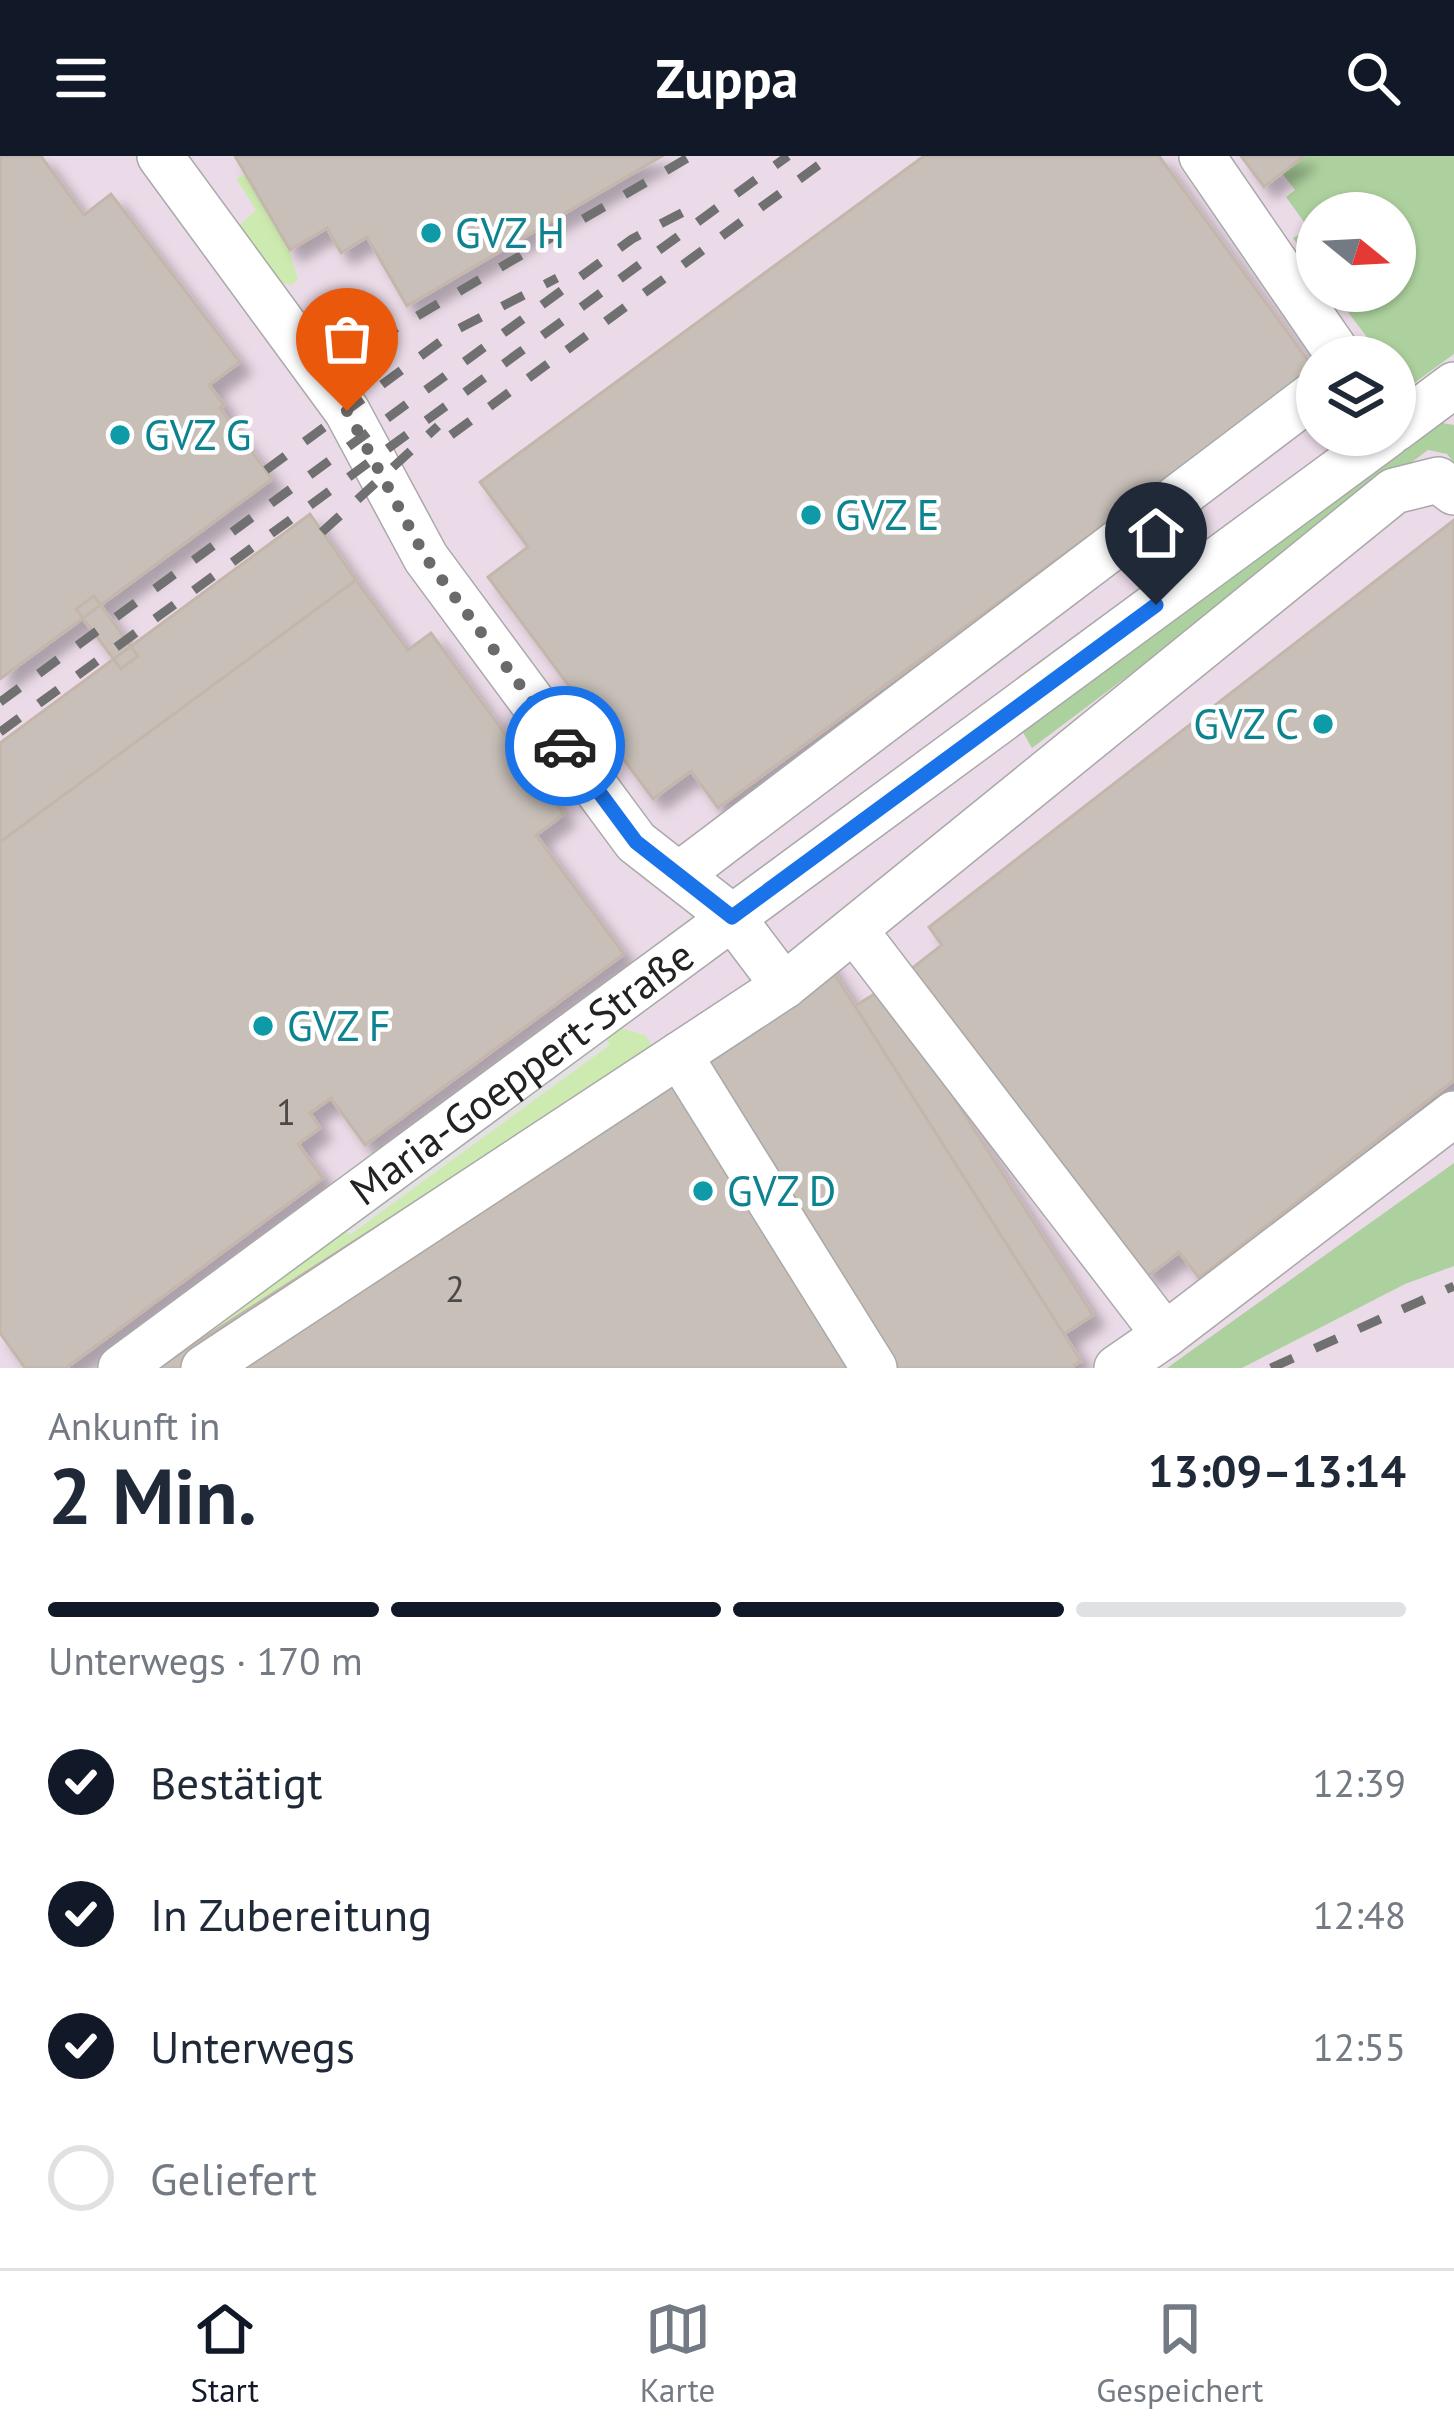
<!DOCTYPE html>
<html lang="de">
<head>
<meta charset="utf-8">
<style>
	:root { --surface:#fff; --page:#f6f6f7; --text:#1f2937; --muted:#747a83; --line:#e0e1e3; --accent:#111827 }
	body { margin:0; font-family:"PT Sans",sans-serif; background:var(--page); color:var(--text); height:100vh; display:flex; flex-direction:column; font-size:45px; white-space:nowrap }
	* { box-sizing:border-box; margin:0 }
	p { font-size:39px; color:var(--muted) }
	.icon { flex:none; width:66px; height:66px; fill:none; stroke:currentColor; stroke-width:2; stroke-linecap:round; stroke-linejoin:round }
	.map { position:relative; height:1212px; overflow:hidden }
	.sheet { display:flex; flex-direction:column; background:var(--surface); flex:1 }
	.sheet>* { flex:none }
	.needle { width:78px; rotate:108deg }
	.fabs { position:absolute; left:1296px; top:36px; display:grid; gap:24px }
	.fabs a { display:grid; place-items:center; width:120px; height:120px; border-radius:50%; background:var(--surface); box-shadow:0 3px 9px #0004; font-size:60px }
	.pin { position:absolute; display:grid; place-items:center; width:102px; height:102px; color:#fff; margin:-123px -51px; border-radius:50% 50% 50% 0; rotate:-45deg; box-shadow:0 0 12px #0007 }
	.pin .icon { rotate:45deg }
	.courier { position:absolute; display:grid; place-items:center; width:120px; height:120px; margin:-60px; border:9px solid #1a73e8; border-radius:50%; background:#fff; color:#222; box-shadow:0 3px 15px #0007 }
	.summary em { font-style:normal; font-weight:700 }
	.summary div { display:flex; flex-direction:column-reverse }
	.summary { display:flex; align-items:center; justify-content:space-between; height:204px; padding:0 48px }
	h1 { font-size:78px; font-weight:700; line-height:90px }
	.bar { display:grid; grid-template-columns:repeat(4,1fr); gap:18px 12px; align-content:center; height:144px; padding:0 48px }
	.bar i { height:15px; border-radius:9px; background:var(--line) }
	.bar .active { background:var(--accent) }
	.bar p { grid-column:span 4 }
	ol { padding:0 48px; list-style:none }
	li { display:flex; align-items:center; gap:36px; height:132px }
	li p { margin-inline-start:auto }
	li .icon { padding:12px; border-radius:50%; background:var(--accent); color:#fff; stroke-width:4 }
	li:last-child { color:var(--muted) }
	li i { width:66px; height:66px; border:6px solid var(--line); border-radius:50% }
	header { display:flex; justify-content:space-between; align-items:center; height:156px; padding:0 48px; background:var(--accent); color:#fff; font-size:54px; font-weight:700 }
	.menu { display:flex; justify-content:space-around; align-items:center; height:168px; border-top:3px solid var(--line); background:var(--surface); font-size:33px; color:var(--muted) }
	.menu a { display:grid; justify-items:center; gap:6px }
	.menu .active { color:var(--accent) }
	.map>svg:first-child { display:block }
</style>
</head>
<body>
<header><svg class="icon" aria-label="menu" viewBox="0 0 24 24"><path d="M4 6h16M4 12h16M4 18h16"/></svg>Zuppa<svg class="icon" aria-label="search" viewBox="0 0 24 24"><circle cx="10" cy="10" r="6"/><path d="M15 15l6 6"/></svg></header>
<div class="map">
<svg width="1454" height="1212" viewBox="0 0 1454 1212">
	<defs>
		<filter id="shadow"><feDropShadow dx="11" dy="11" stdDeviation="6" flood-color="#0004"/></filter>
	</defs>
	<rect width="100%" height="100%" fill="#f2efe9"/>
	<!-- industrial -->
	<path fill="#ebdbe8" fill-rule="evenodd" d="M0 0H1454V1212H0ZM1317 57H1395V135H1317ZM1317 201H1395V279H1317Z"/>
	<!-- grass -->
	<path fill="#cdebb0" d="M245 18 289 94 298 123 292 129 280 127 237 71 256 54 236 23Z
		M621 872 645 879 654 892 157 1212 341 1067 350 1079 609 889 602 877Z"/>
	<!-- forest -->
	<path fill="#add19e" d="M1304 0H1454V198L1406 233 1395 218V201H1382L1332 135H1395V57H1317V115L1293 82 1309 73 1286 41 1295 34 1282 17Z
		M1425 264 1454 269V307L1447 298 1428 294 1032 592 1021 573Z
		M1454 1007V1110L1405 1128 1242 1212H1167Z"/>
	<!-- parking -->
	<path fill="#e2e2e2" d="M602 877 610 889 349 1079 341 1067Z"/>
	<!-- building -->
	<path fill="#c7bfb8" stroke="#c4b6ab" stroke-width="3" filter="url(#shadow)" d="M0 0H41L84 59 111 38 240 206 209 229 224 249 220 252 272 323 0 523Z
		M235 0H662L407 150 367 81 341 97 327 72 290 94Z
		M924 0H1159L1315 214 718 652 691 615 653 643 488 421 528 391 480 326Z
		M1241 0H1304L1264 31Z
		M310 358 356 424 0 686V587Z
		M1454 364V924L1199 1122 1179 1096 1148 1120 911 813 942 789 929 771Z
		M356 424 408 494 431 477 564 658 536 679 624 798 365 989 331 942 310 957 320 972 298 988 323 1022 66 1212H25L0 1177V686Z
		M94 440 138 500 121 513 76 453Z
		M816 789 1081 1205 1070 1212H157Z
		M884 832 1093 1159 1064 1178 855 850Z"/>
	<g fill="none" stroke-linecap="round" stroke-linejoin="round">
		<defs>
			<g id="minor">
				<path d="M160 0 347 255 426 402 636 686 732 761 784 830"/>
				<path d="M1202 0 1340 201"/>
				<path d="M1395 273 1454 229"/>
				<path d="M679 719 1317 236"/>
				<path d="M856 776 1165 1179 1454 958"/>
				<path d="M679 899 874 1212"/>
				<path id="s1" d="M121 1212 1387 279"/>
				<path d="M204 1212 784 830 1394 335 1438 324 1454 336"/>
				<path d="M1117 1212 1165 1179"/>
			</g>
		</defs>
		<!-- minor casing -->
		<use href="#minor" stroke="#a9a9a9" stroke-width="48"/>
		<!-- minor -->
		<use href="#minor" stroke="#fff" stroke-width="45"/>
		<!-- rail -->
		<path stroke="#707070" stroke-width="9" stroke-dasharray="24 24" stroke-linecap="butt" d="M376 184 691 0
			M451 279 831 0
			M266 314 456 174 557 122
			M322 376 438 270
			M0 546 632 83 689 53
			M0 576 788 0
			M1271 1212 1454 1130"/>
	</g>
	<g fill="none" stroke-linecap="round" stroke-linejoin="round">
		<!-- done -->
		<path stroke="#6b6a68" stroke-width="12" stroke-dasharray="0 21.6" d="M347 255 426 402 565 590"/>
		<!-- route -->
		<path stroke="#1a73e8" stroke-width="15" d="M565 590 636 686 732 761 1156 449"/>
	</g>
	<!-- markers -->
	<g fill="#0f9aa8" stroke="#fff" stroke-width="4.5">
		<circle cx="431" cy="77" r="12"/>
		<circle cx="120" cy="279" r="12"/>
		<circle cx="811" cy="359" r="12"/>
		<circle cx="1323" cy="568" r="12"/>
		<circle cx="263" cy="870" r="12"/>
		<circle cx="703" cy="1035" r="12"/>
	</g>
	<g text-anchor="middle" stroke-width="9" stroke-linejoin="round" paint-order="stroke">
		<!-- number labels -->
		<g font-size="36" fill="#4b4948">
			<text x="286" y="969">1</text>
			<text x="455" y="1146">2</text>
		</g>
		<!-- culture labels -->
		<g font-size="42" fill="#0d838f" stroke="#fff" text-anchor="start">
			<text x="455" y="92">GVZ H</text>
			<text x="144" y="294">GVZ G</text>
			<text x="835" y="374">GVZ E</text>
			<text x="1299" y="583" text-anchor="end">GVZ C</text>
			<text x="287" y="885">GVZ F</text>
			<text x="727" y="1050">GVZ D</text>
		</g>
		<!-- street labels -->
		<g font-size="42" fill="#222" stroke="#fff">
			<text dy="15" stroke="none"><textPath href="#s1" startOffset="498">Maria-Goeppert-Straße</textPath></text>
		</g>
	</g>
</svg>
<div class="fabs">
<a><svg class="needle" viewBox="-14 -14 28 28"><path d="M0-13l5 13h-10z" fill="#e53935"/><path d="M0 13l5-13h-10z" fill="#747a83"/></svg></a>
<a><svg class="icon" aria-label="layers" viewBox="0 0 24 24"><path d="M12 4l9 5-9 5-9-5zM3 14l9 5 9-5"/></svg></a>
</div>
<div class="pin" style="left:347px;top:255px;background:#ea580c"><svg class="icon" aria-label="bag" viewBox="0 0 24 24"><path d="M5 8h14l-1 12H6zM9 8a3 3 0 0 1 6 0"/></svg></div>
<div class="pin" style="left:1156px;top:449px;background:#1f2937"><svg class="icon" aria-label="home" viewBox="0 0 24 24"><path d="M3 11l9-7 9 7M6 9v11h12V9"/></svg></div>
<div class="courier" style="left:565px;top:590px"><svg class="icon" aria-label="car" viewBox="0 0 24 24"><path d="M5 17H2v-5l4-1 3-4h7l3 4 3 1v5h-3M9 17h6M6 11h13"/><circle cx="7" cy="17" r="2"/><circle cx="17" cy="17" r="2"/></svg></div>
</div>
<section class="sheet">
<div class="summary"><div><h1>2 Min.</h1><p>Ankunft in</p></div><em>13:09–13:14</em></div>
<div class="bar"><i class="active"></i><i class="active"></i><i class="active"></i><i></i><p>Unterwegs · 170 m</p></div>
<ol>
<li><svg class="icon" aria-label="check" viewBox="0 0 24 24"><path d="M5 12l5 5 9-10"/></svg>Bestätigt<p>12:39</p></li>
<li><svg class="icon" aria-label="check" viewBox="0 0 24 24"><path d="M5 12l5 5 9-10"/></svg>In Zubereitung<p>12:48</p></li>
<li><svg class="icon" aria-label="check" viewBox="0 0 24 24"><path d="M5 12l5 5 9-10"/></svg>Unterwegs<p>12:55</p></li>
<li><i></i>Geliefert</li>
</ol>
</section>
<nav class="menu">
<a class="active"><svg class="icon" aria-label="home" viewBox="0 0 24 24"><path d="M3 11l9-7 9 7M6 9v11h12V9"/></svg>Start</a>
<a><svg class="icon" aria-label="map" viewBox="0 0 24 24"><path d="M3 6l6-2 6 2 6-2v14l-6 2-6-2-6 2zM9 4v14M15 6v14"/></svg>Karte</a>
<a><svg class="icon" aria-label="saved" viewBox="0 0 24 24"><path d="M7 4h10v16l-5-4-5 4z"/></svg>Gespeichert</a>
</nav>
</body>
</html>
